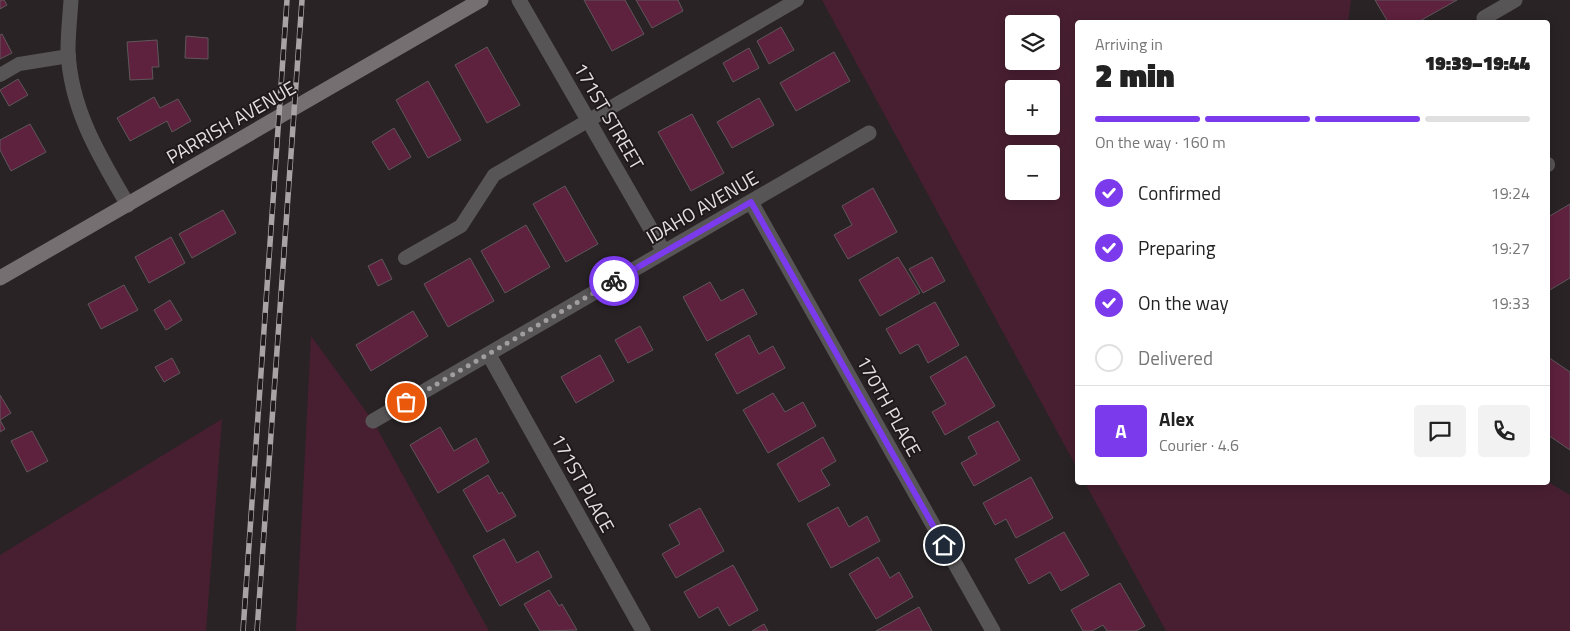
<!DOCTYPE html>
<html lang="en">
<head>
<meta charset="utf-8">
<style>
	:root { --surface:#fff; --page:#f2f2f2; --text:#222; --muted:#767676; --line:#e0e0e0; --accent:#7c3aed }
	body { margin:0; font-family:"Titillium Web",sans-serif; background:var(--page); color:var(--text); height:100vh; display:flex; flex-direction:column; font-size:19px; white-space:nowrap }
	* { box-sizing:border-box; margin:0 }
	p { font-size:16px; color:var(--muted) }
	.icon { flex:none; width:28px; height:28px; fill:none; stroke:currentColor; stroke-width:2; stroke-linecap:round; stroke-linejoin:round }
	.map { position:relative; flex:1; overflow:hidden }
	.details { position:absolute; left:1075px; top:20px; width:475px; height:465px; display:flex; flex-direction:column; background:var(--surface); border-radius:5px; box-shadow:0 2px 12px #0003 }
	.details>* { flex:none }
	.fabs { position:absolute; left:1005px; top:15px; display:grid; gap:10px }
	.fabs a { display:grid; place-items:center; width:55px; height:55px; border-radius:5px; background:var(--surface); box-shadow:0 2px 12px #0003; font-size:25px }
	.pin { position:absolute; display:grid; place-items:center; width:42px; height:42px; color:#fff; margin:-21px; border:2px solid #fff; border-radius:50%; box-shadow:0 1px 5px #0007 }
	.courier { position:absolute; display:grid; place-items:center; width:50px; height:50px; margin:-25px; border:4px solid #7c3aed; border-radius:50%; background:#fff; color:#222; box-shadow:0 1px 6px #0007 }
	.summary em { font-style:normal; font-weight:800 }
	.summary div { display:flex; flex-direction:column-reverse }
	.summary { display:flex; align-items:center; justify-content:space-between; height:85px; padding:0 20px }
	h1 { font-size:32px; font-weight:800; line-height:38px }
	.bar { display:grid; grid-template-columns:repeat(4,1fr); gap:8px 5px; align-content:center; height:60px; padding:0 20px }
	.bar i { height:6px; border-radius:4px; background:var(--line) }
	.bar .selected { background:var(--accent) }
	.bar p { grid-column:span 4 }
	.line { display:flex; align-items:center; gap:12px; padding:0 20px; border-top:1px solid var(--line) }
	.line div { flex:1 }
	.round { display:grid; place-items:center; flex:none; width:52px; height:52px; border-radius:5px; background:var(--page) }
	ol { padding:0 20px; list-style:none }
	li { display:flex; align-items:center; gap:15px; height:55px }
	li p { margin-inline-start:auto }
	li .icon { padding:5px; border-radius:50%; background:var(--accent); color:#fff; stroke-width:4 }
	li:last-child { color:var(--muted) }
	li i { width:28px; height:28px; border:2px solid var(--line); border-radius:50% }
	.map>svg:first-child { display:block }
</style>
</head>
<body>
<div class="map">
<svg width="1570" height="631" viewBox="0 0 1570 631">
	<rect width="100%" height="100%" fill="#292325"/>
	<!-- green -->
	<path fill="#481f31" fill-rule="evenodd" d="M822 0H1351L1348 22H1078L1077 468ZM1014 24H1051V61H1014ZM1014 89H1051V126H1014ZM1014 154H1051V191H1014Z
		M311 336 373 421 489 631H296Z
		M222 419 206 631H0V555Z
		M1548 482 1570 495V631H1166L1085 483Z"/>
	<!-- building -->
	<path fill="#5e213e" stroke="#5f575a" d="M0 0H4L7 5 0 9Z
		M584 0H625L644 34 612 51Z
		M636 0H678L683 11 652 28Z
		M1375 0H1457L1418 22H1388Z
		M781 27 794 50 769 64 757 41Z
		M2 34 12 53 0 59V35Z
		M186 36 208 38V59L185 58Z
		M157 40 159 67H152L153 79 130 80 127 42Z
		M487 47 520 105 487 123 455 65Z
		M749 48 759 68 733 82 723 63Z
		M834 52 850 81 796 111 780 83Z
		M18 79 28 95 9 106 0 90Z
		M428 81 461 140 428 158 396 100Z
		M154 97 160 108 178 99 191 121 172 132 167 121 130 141 117 118Z
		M759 98 774 125 732 148 717 122Z
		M692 114 724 173 691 191 658 132Z
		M30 124 46 152 11 171 0 150V140Z
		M394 128 411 157 389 170 372 142Z
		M565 186 598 244 566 262 533 204Z
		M873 188 897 232 848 259 834 235 852 225 842 206Z
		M1570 204V278L1548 291V217Z
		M223 210 236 233 192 258 179 234Z
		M526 225 550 267 505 293 481 251Z
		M171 237 185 263 149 283 135 257Z
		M898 257 920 293 880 316 859 280Z
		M932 257 945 281 923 293 909 269Z
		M470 258 494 301 448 327 424 284Z
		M382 259 392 279 378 286 368 266Z
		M710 282 721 301 743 289 757 314 707 341 683 297Z
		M124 285 138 310 101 329 88 304Z
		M170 300 182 320 166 330 154 310Z
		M935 302 959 345 928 363 918 344 900 354 886 329Z
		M413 311 428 336 371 371 356 345Z
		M640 326 653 350 628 363 615 340Z
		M749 335 759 354 773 346 785 368 737 394 715 354Z
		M600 355 614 381 576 403 561 377Z
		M966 356 995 406 945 435 932 412 946 404 930 377Z
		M1548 357 1570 372V450L1548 435Z
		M172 358 180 373 164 382 155 367Z
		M773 393 785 412 803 402 816 426 768 453 743 410Z
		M0 395 11 413 0 420 5 429 0 432Z
		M998 421 1020 460 974 486 961 463 977 454 968 437Z
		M440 427 454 451 476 438 489 462 438 493 410 445Z
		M32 431 48 461 27 472 11 441Z
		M823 437 836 461 821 470 830 485 799 502 777 464Z
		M488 475 499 494 502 492 516 516 487 532 463 490Z
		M1031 477 1053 518 1016 538 1006 519 995 525 983 503Z
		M838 507 849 527 867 516 880 541 831 568 807 524Z
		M700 508 724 551 676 578 662 554 680 544 669 525Z
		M1064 532 1089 575 1061 591 1050 572 1029 584 1015 559Z
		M504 539 517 563 538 551 552 577 500 606 473 556Z
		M878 557 890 578 899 572 913 597 876 619 849 574Z
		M733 565 758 610 729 626 718 607 699 618 684 592Z
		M1120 583 1145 626 1136 631H1107L1103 625 1092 631H1083L1071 610Z
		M549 590 559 606 562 604 577 630 540 631 524 604Z
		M919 607 932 631H876Z
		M764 624 768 631H752Z"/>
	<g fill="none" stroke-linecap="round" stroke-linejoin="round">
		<!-- lane -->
		<path stroke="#585556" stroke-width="14" d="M0 75 19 64 69 56
			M1548 164V165
			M405 258 461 226 494 175 797 0"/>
		<!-- street -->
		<path stroke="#585556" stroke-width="15" d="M71 0C70 16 68 33 68 50 70 108 99 156 128 205
			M519 0 664 252
			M1484 18 1515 0
			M751 202 993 631
			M489 355 643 631
			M373 421 869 133"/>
		<!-- secondary -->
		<path stroke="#756f71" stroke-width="15" d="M0 278 481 0"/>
		<defs>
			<path id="rail" d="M243 631 287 0
				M257 631 302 0"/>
		</defs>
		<!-- rail casing -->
		<use href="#rail" stroke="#a9a3a5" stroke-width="5.5"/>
		<!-- rail -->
		<use href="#rail" stroke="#20191b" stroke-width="4" stroke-dasharray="11" stroke-linecap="butt"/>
	</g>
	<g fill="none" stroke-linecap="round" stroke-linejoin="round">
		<!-- done -->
		<path stroke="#a29d9f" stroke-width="5" stroke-dasharray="0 9" d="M406 402 614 281"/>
		<!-- route -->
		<path stroke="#7c3aed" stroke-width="6" d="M614 281 751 202 944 545"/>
	</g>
	<g text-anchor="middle" stroke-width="4" stroke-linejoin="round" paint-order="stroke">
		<!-- street labels -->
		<g font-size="19" fill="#e3dee0" stroke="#20191b">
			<text transform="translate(609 116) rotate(60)" y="7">171ST STREET</text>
			<text transform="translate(231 122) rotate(-30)" y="7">PARRISH AVENUE</text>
			<text transform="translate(702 207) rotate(-30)" y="7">IDAHO AVENUE</text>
			<text transform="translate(889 406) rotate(61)" y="7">170TH PLACE</text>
			<text transform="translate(583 483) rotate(61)" y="7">171ST PLACE</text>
		</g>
	</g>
</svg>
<div class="fabs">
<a><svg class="icon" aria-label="layers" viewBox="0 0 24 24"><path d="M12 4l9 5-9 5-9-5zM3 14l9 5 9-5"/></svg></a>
<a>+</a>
<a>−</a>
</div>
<div class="pin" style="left:406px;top:402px;background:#ea580c"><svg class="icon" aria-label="bag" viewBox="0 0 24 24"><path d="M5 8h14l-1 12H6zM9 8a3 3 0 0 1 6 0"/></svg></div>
<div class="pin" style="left:944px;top:545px;background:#1f2937"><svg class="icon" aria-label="home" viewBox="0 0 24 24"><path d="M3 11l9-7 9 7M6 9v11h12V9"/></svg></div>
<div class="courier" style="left:614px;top:281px"><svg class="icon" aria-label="bike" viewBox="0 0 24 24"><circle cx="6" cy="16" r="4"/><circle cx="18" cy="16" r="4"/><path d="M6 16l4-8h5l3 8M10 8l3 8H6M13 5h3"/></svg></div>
<section class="details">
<div class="summary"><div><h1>2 min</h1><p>Arriving in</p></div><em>19:39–19:44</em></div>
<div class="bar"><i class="selected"></i><i class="selected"></i><i class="selected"></i><i></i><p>On the way · 160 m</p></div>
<ol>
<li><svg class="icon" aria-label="check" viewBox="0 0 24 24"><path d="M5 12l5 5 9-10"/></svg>Confirmed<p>19:24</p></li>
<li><svg class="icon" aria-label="check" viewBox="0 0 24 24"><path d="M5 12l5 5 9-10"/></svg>Preparing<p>19:27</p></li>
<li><svg class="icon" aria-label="check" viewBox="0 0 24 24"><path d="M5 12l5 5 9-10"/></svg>On the way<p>19:33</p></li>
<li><i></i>Delivered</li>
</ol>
<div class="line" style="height:90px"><b class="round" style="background:var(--accent);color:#fff">A</b><div><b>Alex</b><p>Courier · 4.6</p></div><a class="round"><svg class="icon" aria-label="chat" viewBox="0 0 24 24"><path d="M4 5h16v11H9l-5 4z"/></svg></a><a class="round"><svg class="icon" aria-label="phone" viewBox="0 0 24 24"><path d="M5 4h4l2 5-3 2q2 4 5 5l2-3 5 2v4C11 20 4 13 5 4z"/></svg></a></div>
</section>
</div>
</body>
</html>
